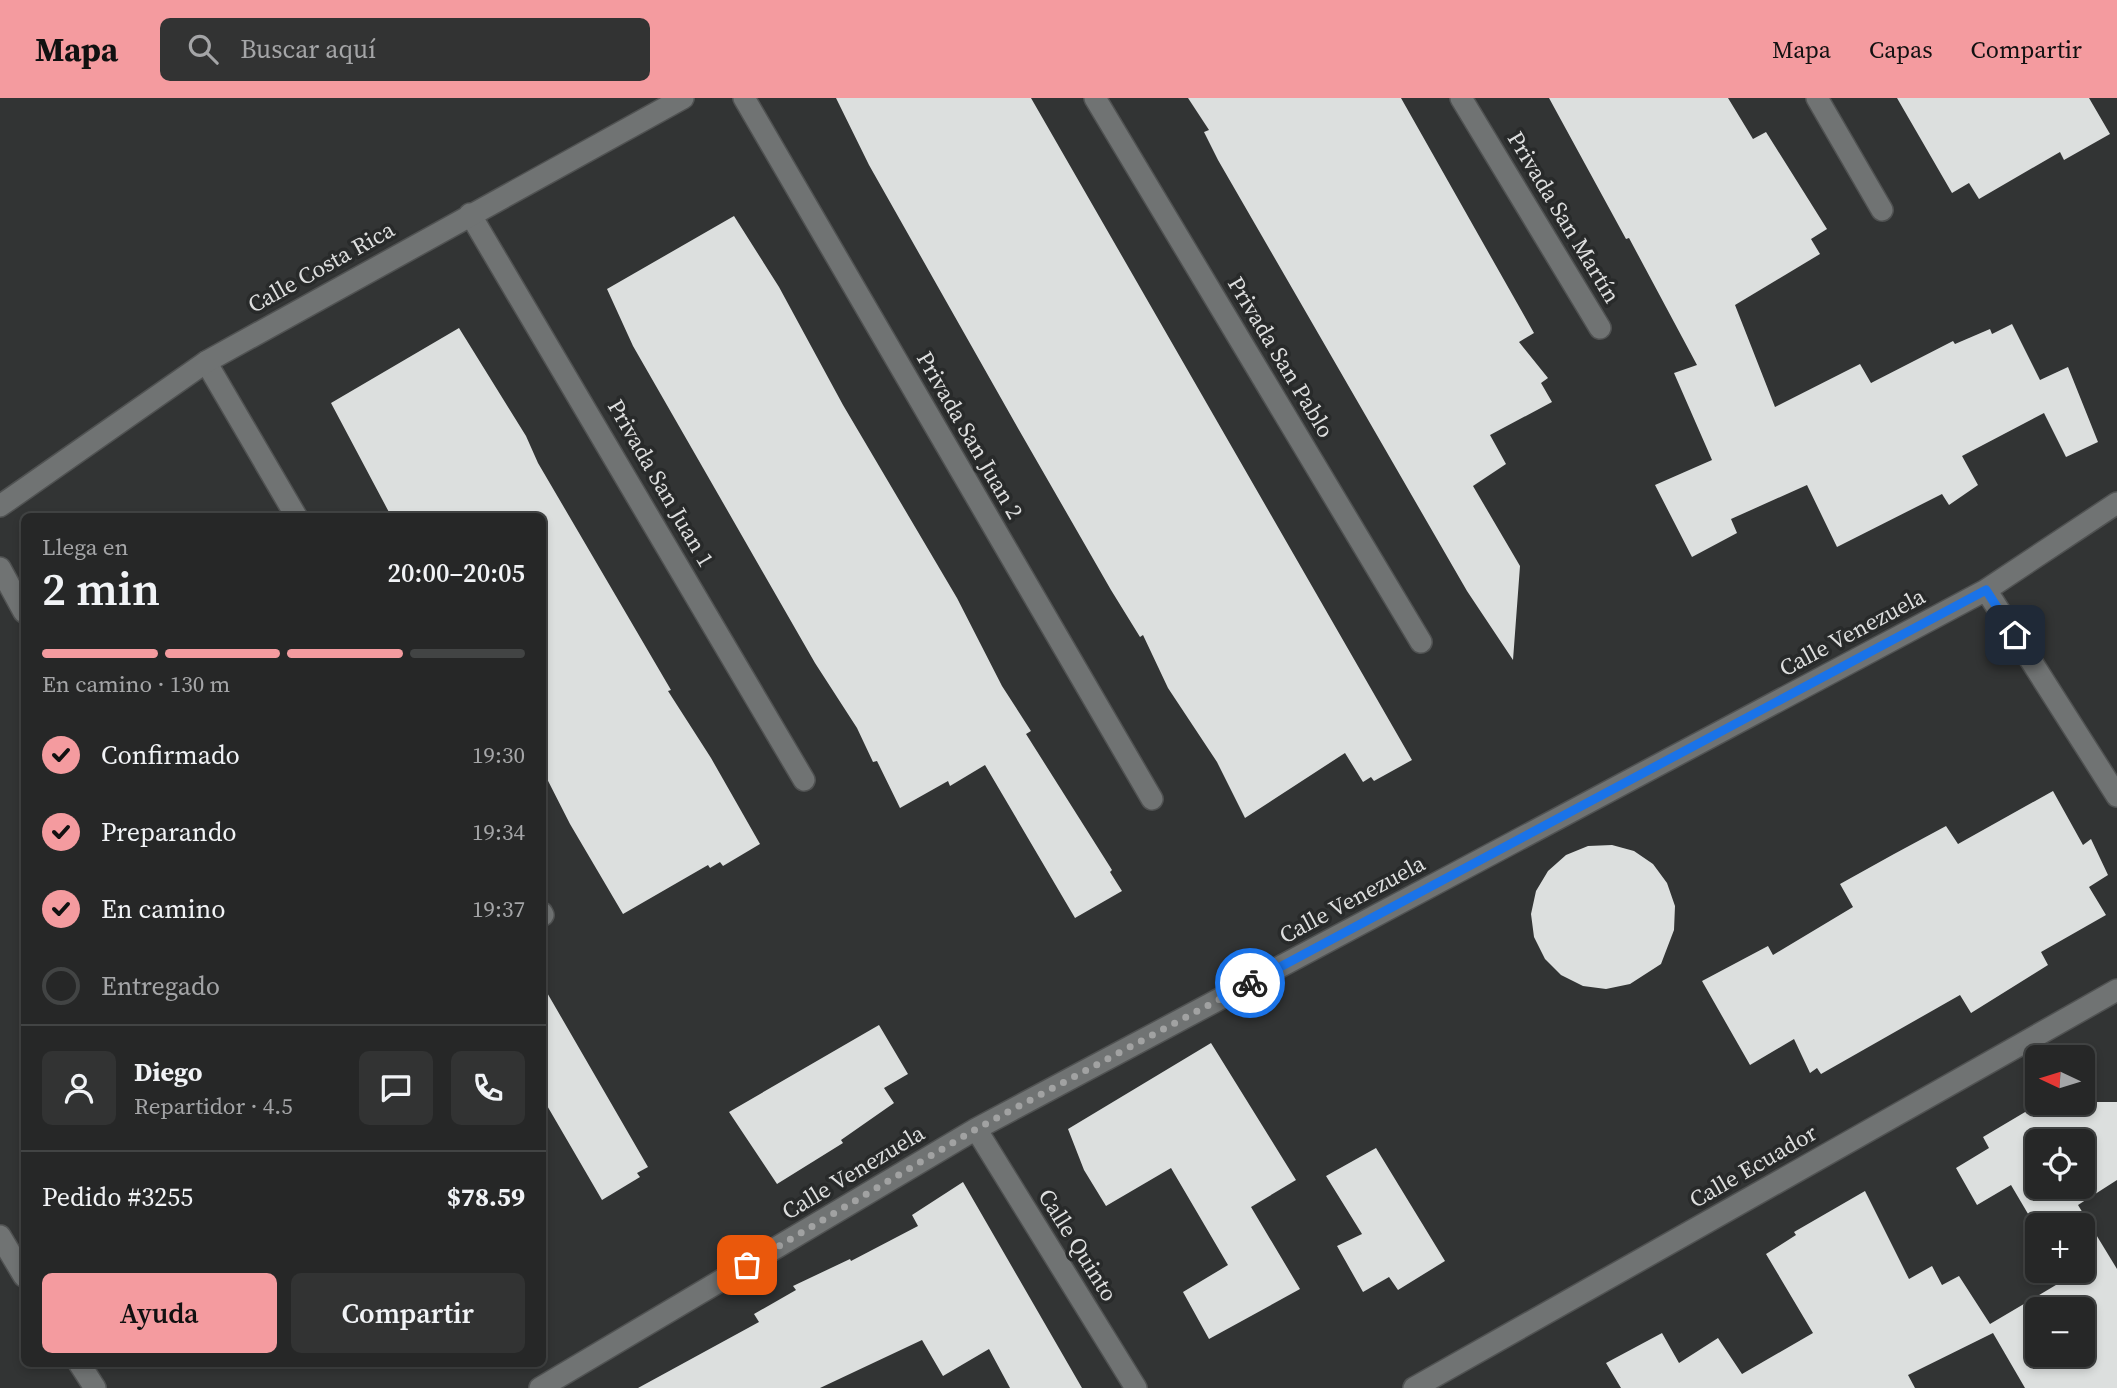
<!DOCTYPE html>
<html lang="es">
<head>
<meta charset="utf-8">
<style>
	:root { --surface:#262727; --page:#323333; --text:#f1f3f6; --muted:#a4a5a7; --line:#424444; --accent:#f49b9f }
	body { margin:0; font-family:"Source Serif 4",serif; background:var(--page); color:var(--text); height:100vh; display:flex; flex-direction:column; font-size:26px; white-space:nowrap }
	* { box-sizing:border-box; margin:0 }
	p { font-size:23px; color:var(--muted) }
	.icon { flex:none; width:38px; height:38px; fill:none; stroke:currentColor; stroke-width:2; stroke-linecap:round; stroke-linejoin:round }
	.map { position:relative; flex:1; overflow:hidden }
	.drawer { position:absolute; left:21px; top:415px; width:525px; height:854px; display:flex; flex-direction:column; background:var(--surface); border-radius:10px; box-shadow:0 4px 10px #0003,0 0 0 2px var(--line) }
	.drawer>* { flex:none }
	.needle { width:46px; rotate:274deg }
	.fabs { position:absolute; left:2025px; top:947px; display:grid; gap:14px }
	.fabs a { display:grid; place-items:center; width:70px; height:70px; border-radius:10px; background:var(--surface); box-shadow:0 4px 10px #0003,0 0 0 2px var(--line); font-size:35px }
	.pin { position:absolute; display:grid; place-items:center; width:60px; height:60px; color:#fff; margin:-30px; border-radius:14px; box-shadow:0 4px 10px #0006 }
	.courier { position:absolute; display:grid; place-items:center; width:70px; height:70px; margin:-35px; border:5px solid #1a73e8; border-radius:50%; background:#fff; color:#222; box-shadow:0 2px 9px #0007 }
	.summary em { font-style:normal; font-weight:600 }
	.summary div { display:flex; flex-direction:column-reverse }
	.summary { display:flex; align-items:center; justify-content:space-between; height:119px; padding:0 21px }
	h1 { font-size:46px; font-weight:600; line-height:52px }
	.bar { display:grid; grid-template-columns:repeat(4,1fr); gap:10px 7px; align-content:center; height:84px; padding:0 21px }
	.bar i { height:9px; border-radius:5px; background:var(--line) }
	.bar .active { background:var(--accent) }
	.bar p { grid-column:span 4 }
	.line { display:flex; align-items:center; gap:18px; padding:0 21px; border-top:2px solid var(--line) }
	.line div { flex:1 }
	.round { display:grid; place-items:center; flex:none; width:74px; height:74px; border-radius:10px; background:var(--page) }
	ol { padding:0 21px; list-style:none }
	li { display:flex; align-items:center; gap:21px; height:77px }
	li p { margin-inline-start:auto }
	li .icon { padding:7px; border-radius:50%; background:var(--accent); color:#111; stroke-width:4 }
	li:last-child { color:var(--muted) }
	li i { width:38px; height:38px; border:4px solid var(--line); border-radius:50% }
	.cta { display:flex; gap:14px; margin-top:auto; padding:14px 21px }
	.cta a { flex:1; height:80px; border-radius:10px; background:var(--accent); color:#111; font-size:28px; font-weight:600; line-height:80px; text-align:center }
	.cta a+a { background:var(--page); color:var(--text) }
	header { display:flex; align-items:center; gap:42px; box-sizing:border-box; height:98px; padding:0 35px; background:var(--accent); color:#111 }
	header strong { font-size:33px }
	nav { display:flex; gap:38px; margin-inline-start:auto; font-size:24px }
	.search { width:490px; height:63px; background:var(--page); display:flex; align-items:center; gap:18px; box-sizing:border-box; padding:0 24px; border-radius:10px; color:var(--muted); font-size:26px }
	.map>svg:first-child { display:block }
</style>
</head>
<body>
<header>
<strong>Mapa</strong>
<div class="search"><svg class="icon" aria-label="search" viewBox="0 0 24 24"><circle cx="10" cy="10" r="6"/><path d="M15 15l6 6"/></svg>Buscar aquí</div>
<nav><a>Mapa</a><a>Capas</a><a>Compartir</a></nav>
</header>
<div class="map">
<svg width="2117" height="1290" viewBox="0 0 2117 1290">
	<rect width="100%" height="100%" fill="#323434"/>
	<!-- building -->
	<path fill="#dcdfde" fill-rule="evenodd" d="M836 0H1031L1412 662 1374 683 1371 679 1363 684 1345 655 1245 720 1217 664 1168 590 1143 537 1140 539 1111 492 1019 332 869 67Z
		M1188 0H1401L1534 235 1519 244 1548 280 1541 285 1552 304 1490 337 1506 366 1473 388 1520 468 1513 562 1467 493 1218 62 1204 34 1209 32Z
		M1549 0H1728L1753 41 1766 34 1827 131 1811 141 1820 156 1735 207 1775 309 1860 266 1871 285 1953 243 1955 246 1990 231 1992 236 2012 226 2040 282 2068 269 2098 344 2066 359 2044 315 1962 358 1978 387 1949 407 1942 396 1837 449 1807 387 1731 421 1737 435 1692 459 1655 387 1712 362 1674 275 1697 267 1629 140 1626 141Z
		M1897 0H2089L2110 36 2064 62 2060 54 1979 101 1969 85 1952 95Z
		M734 118 779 189 843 307 957 500 1002 588 1031 633 1026 636 1112 772 1110 774 1122 793 1075 820 985 667 950 688 948 683 900 710 877 663 873 664 857 630 815 565 633 248 607 191Z
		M459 230 526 338 538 365 671 592 668 593 711 660 760 746 723 768 720 764 710 770 708 767 623 816 570 726 542 671V418H391L331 305Z
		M2053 693 2083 747 2091 741 2108 777 2089 789 2106 817 2041 854 2048 867 1971 915 1960 897 1821 976 1817 970 1810 975 1794 941 1750 967 1702 883 1768 848 1773 857 1853 809 1840 786 1894 756 1946 728 1958 746Z
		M1612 747 1634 753 1653 766 1667 785 1675 808 1674 832 1661 866 1630 886 1606 891 1583 888 1561 877 1545 861 1534 839 1531 816 1536 793 1548 773 1566 757 1588 748Z
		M542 886 648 1069 637 1075 640 1079 602 1102 542 999Z
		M879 927 908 976 884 990 894 1005 841 1042 843 1045 777 1086 729 1014Z
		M1211 945 1296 1082 1251 1109 1300 1191 1209 1241 1183 1194 1228 1167 1171 1070 1106 1108 1084 1072 1068 1031Z
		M2042 1004H2059L2062 1010 2072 1004H2117V1082L2078 1107 2117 1171V1290H2025L1993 1235 1908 1277 1915 1290H1621L1606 1265 1662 1235 1679 1265 1718 1240 1742 1276 1813 1235 1766 1156 1796 1137 1794 1134 1865 1093 1909 1181 1932 1168 1942 1187 1959 1178 1990 1226 2066 1181 2061 1172H2082V1127H2037V1131L2011 1087 1977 1107 1956 1070 1989 1050 1983 1039ZM2037 1043H2082V1088H2037ZM2037 1211H2082V1256H2037Z
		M1376 1050 1445 1163 1398 1192 1389 1179 1363 1194 1337 1148 1362 1136 1326 1078Z
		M963 1084 1082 1290H1010L989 1251 943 1278 922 1242 820 1290H638L759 1224 754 1216 796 1192 793 1188 850 1161 851 1163 918 1128 912 1117Z"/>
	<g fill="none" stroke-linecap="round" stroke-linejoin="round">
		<defs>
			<path id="minor" d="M744 0 1152 701
				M1095 0 1421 544
				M1461 0 1600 230
				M1817 0 1882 112
				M470 116 804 682
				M206 264 296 418
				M0 470 24 514
				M1986 492 2117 698
				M542 815 543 817
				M976 1031 1136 1290
				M0 1138 24 1178
				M79 1265 95 1290
				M540 1290 976 1031 1986 492 2117 405"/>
			<path id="tertiary" d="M0 408 206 264 683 0
				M1414 1290 2117 892"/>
		</defs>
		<!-- minor casing -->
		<use href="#minor" stroke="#505252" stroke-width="24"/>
		<!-- tertiary casing -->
		<use href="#tertiary" stroke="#505252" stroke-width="24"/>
		<!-- minor -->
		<use href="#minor" stroke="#707373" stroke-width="21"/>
		<!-- tertiary -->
		<use href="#tertiary" stroke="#707373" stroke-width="21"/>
	</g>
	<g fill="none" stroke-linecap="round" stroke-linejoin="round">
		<!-- done -->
		<path stroke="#a1a2a2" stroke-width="7" stroke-dasharray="0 12.6" d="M747 1167 976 1031 1250 885"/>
		<!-- route -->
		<path stroke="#1a73e8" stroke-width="9" d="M1250 885 1986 492 2015 537"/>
	</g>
	<g text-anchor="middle" stroke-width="7" stroke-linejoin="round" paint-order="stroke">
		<!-- street labels -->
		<g font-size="23" fill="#dddede" stroke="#282a2a">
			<text transform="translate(1564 119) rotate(59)" y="8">Privada San Martín</text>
			<text transform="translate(321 169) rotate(-29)" y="8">Calle Costa Rica</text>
			<text transform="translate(1281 259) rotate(59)" y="8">Privada San Pablo</text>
			<text transform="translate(970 337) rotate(60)" y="8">Privada San Juan 2</text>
			<text transform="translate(661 385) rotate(60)" y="8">Privada San Juan 1</text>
			<text transform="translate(1852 534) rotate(-28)" y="8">Calle Venezuela</text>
			<text transform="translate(1352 801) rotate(-28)" y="8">Calle Venezuela</text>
			<text transform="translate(1753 1068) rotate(-30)" y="8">Calle Ecuador</text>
			<text transform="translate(853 1074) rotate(-31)" y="8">Calle Venezuela</text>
			<text transform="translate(1078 1147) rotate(58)" y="8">Calle Quinto</text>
		</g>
	</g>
</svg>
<div class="fabs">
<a><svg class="needle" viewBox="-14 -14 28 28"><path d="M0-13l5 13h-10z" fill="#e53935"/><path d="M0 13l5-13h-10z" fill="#a4a5a7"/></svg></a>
<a><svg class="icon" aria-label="locate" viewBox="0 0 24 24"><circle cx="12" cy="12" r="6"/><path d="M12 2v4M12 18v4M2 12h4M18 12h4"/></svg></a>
<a>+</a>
<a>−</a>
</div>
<div class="pin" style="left:747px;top:1167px;background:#ea580c"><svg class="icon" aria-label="bag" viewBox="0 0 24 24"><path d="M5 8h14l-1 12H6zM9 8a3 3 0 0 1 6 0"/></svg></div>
<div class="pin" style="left:2015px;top:537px;background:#1f2937"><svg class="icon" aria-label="home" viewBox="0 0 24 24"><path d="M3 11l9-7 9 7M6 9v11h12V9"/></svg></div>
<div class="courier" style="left:1250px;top:885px"><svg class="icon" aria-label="bike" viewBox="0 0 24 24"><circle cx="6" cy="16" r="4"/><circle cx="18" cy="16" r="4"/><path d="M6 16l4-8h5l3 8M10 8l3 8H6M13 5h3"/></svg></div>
<section class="drawer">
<div class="summary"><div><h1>2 min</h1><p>Llega en</p></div><em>20:00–20:05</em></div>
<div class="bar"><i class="active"></i><i class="active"></i><i class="active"></i><i></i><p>En camino · 130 m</p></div>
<ol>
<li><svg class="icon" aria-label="check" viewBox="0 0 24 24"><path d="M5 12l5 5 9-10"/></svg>Confirmado<p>19:30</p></li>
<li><svg class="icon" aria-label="check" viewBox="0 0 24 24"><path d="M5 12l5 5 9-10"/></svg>Preparando<p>19:34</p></li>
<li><svg class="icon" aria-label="check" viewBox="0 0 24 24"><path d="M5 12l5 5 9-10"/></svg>En camino<p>19:37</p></li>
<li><i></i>Entregado</li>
</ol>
<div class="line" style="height:126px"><a class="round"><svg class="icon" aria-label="person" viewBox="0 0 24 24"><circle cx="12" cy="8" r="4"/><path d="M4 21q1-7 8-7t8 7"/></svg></a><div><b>Diego</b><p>Repartidor · 4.5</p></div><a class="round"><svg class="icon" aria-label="chat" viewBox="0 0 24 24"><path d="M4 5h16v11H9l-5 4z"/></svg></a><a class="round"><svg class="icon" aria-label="phone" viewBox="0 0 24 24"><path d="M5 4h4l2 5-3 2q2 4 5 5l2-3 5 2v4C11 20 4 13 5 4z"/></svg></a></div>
<div class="line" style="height:91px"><div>Pedido #3255</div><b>$78.59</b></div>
<div class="cta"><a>Ayuda</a><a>Compartir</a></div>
</section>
</div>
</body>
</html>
